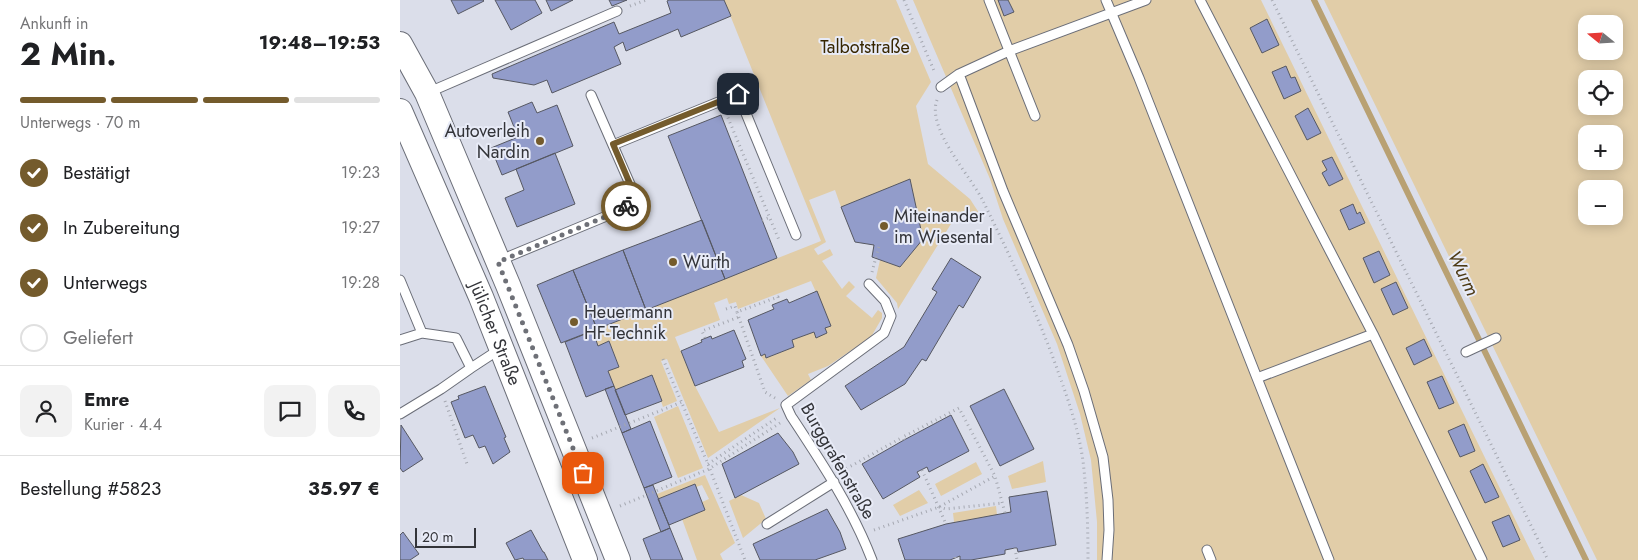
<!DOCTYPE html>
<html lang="de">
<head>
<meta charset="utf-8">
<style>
	:root { --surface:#fff; --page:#f2f2f2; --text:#202124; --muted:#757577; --line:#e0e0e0; --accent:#745b2c }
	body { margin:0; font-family:Jost,sans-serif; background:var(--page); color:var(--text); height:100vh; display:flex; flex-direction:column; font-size:19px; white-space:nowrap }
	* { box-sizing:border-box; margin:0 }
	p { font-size:16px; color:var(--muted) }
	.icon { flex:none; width:28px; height:28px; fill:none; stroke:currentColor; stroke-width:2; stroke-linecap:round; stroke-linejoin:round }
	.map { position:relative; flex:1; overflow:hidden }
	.details { display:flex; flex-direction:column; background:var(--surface); width:400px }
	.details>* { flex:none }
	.needle { width:32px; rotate:288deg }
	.fabs { position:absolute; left:1178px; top:15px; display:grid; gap:10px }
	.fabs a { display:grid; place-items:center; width:45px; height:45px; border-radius:10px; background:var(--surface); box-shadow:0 2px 12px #0003; font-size:25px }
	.scale { position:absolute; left:15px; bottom:12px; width:61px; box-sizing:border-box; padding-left:5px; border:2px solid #333439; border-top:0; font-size:14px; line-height:18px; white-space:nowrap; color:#333439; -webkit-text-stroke:4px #e8ebf7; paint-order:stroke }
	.pin { position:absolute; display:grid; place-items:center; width:42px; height:42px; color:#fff; margin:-21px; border-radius:10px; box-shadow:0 2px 8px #0006 }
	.courier { position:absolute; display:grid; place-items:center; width:50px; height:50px; margin:-25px; border:4px solid #745b2c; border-radius:50%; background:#fff; color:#222; box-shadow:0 1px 6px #0007 }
	.summary em { font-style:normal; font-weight:700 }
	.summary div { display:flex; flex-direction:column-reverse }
	.summary { display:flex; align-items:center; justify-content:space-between; height:85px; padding:0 20px }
	h1 { font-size:32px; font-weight:700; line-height:38px }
	.bar { display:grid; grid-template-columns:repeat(4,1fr); gap:8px 5px; align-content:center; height:60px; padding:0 20px }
	.bar i { height:6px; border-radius:4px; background:var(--line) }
	.bar .current { background:var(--accent) }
	.bar p { grid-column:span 4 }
	.line { display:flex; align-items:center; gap:12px; padding:0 20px; border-top:1px solid var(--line) }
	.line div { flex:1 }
	.round { display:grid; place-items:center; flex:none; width:52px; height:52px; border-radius:10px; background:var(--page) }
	ol { padding:0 20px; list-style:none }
	li { display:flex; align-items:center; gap:15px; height:55px }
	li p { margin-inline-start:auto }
	li .icon { padding:5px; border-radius:50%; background:var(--accent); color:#fff; stroke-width:4 }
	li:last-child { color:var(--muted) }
	li i { width:28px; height:28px; border:2px solid var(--line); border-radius:50% }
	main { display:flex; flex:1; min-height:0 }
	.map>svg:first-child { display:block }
</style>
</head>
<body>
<main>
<section class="details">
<div class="summary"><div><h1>2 Min.</h1><p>Ankunft in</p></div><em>19:48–19:53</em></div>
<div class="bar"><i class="current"></i><i class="current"></i><i class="current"></i><i></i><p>Unterwegs · 70 m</p></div>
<ol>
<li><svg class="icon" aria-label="check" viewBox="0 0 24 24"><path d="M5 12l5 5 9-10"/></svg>Bestätigt<p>19:23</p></li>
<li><svg class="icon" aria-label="check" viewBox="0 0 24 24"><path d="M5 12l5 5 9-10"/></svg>In Zubereitung<p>19:27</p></li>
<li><svg class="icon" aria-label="check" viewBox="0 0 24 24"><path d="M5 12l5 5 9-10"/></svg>Unterwegs<p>19:28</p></li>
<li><i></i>Geliefert</li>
</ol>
<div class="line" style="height:90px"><a class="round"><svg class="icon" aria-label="person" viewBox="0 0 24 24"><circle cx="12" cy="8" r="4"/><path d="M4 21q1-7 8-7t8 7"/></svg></a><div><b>Emre</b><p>Kurier · 4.4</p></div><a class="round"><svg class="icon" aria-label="chat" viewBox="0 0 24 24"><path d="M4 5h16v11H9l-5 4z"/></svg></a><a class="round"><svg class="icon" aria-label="phone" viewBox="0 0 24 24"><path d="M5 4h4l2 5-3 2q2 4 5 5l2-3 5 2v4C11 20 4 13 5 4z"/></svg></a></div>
<div class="line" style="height:65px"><div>Bestellung #5823</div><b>35.97 €</b></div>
</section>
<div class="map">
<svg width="1238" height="560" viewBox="0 0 1238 560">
	<rect width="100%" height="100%" fill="#dbdeea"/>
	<!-- green -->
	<path fill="#e1cda8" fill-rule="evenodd" d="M324 0H496L531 82 516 106 528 164 570 199 581 216 571 222 559 211 498 309 497 303 476 278 480 260 500 267 523 239 483 190 441 207 435 190 409 200 426 242 414 249 418 255 430 249 433 255 422 261 442 289 449 281 455 287 446 296 472 318 478 310 482 313V318L471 337 428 366 408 374 411 380 388 396 361 356 365 354 367 358 394 347 392 340 414 332 416 337 427 333 425 328 431 326 411 281 338 309 336 302 329 304 327 298 314 303 320 320 275 337 295 386 319 432 380 408 308 458 267 359 261 361 277 401 263 407 252 375 215 390 208 371 219 366 209 341 198 346 193 331 421 241Z
		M513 0H861L1135 560H697V522L691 460 680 414 657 344 603 219 590 179Z
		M924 0H1238V560H1197ZM1186 24H1214V51H1186ZM1186 79H1214V106H1186ZM1186 134H1214V161H1186ZM1186 189H1214V216H1186Z
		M278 406 303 468 278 478 254 417Z
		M643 461 646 482 612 489 608 476Z
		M576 462 582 474 541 496 535 484Z
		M305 475 335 543 320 554 323 560H297L282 519 305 510 302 502 309 499 302 485 296 487 295 484 258 499 257 494Z
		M519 490 528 503 500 516 493 505Z
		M341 495 359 503 366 519 343 538 329 501Z
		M596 506 597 515 554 522 553 513Z"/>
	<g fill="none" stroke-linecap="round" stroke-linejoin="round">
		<!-- stream -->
		<path stroke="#b9a173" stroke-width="6" d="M914 0 1186 560"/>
	</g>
	<!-- building -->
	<path fill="#929cca" stroke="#565862" d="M51 0H83L84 1 58 14Z
		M95 0H135L142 13 111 30Z
		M146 0H173L151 11Z
		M209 0H227L212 6Z
		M269 0H324L331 16 281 37 278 29 226 51 223 42 214 47 221 64 152 93 147 80 134 85 93 78 92 74 214 22 219 34 271 13 267 1Z
		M598 0H608L614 12 604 16Z
		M867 19 879 45 862 53 850 28Z
		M886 66 891 78 895 77 901 91 884 99 872 72Z
		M132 102 137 113 157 105 173 146 102 175 91 148 118 137 108 112Z
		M908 108 921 133 907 140 895 116Z
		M321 115 377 258 325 279 268 136Z
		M155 153 175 204 117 227 105 198 124 190 116 169Z
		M932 157 943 179 929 186 922 173 927 170 922 161Z
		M510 179 523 239 500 267 472 257 474 245 455 242 441 207Z
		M953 204 957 214 960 212 965 223 949 230 940 210Z
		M302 220 325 279 246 310 223 250Z
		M223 250 246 310 197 329 173 270Z
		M979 251 990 275 974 283 963 258Z
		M551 258 581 277 563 308 559 305 526 361 522 359 505 384 461 410 445 386 504 347 537 292 532 289Z
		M173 270 197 329 161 343 137 285Z
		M996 282 1008 308 993 315 981 289Z
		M417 291 431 326 425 328 427 333 416 338 414 332 392 340 394 347 366 358 365 354 361 356 348 320 374 309 372 305 387 299 389 303Z
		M334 330 346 359 342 361 344 367 295 386 281 351 302 342 301 340 311 336 312 339Z
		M193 331 198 346 209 341 219 367 208 371 214 386 186 397 165 342Z
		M1024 339 1032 356 1014 365 1006 348Z
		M252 375 262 401 225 415 215 390Z
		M1042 376 1054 403 1039 409 1027 382Z
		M85 386 106 437 104 438 110 452 93 464 85 446 79 448 73 435 65 438 51 402 59 399 58 396Z
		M214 386 231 429 222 433 205 389Z
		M604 389 634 449 600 466 570 406Z
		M551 415 569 451 529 472 527 467 517 472 520 477 483 499 462 464 504 440Z
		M250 421 272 477 244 488 222 433Z
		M1064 424 1075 451 1060 457 1048 431Z
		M1 425 23 459 3 472 0 468Z
		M378 433 393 452 399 464 335 498 322 464Z
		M1083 464 1099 497 1085 503 1070 471Z
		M295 484 305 510 269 525 258 499Z
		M253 485 270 528 261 532 244 488Z
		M647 491 656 545 618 552 617 548H615L605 550V554L571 560H560V556L550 560H505L498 539 546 524 611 512 609 497Z
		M427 509 440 532 446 549 415 560H360L353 544Z
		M1109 515 1120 540 1103 547 1092 522Z
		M270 528 283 560H251L243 539Z
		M131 530 143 552H144L148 560H124L123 558 115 560 106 543Z
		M3 532 19 554 10 560H0V535Z"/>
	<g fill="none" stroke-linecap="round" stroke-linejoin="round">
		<defs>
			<path id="service" d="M589 0 635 116
				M706 0 739 78 857 378 973 334
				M800 0 973 334 1082 560
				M559 74 603 191 668 345 684 391 703 457 708 500 709 530 707 560
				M541 87 559 74 609 51 746 0
				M27 93 217 11
				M213 145 338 94 396 235
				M98 261 221 210 230 202 233 191 191 95
				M0 280 22 333 56 338 71 368 100 349
				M469 284 485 301 491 316 484 333 386 405 391 416C422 463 452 508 472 560
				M0 340 22 333
				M1066 352 1096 338
				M857 378 929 560
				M0 414 41 389 71 368
				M367 524 434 482
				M807 550 811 560"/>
			<g id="secondary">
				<path d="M0 44 27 93 108 285 218 560"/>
				<path id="s1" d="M0 111 81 297 185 560"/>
			</g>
		</defs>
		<!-- service casing -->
		<use href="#service" stroke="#6b6e78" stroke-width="11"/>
		<!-- secondary casing -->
		<use href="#secondary" stroke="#6b6e78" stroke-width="26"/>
		<!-- path -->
		<path stroke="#a5a8b1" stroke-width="3" stroke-dasharray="1 4" stroke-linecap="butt" d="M504 0 535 73
			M872 0 1148 560
			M230 6 246 0
			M537 100C526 129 572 177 584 203 612 260 639 317 660 377 670 405 679 432 683 461 687 494 688 527 688 560
			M326 113 379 240
			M362 220 371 217
			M472 272 479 246
			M326 309 335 306 337 312
			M305 338 302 331 339 317
			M263 359 308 464 345 560
			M375 398 365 392 337 312 378 297 379 302
			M45 401 67 464
			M192 438 282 402
			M504 440 503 437 559 408 595 476 605 513
			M308 464 378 417
			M522 470 546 524
			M442 471 503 437
			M220 506 309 469 380 423
			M539 507 546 509 602 503
			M474 530 539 507 595 476
			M615 548 617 560
			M555 557V560"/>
		<!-- service -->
		<use href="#service" stroke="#fff" stroke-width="9"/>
		<!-- secondary -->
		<use href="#secondary" stroke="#fff" stroke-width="24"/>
	</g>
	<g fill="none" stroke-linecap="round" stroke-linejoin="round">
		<!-- done -->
		<path stroke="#6e7077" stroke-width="5" stroke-dasharray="0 9" d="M183 473 98 262 221 210 226 206"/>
		<!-- route -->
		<path stroke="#745b2c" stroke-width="6" d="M226 206 230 202 233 191 213 144 338 94"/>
	</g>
	<!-- markers -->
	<g fill="#745b2c" stroke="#e8ebf7" stroke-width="2">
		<circle cx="140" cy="141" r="5"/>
		<circle cx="484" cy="226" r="5"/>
		<circle cx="273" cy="262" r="5"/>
		<circle cx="174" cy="322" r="5"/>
	</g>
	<g text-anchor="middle" stroke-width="4" stroke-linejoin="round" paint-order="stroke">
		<!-- park labels -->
		<g font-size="18" fill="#372600" stroke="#e8ebf7">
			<text x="465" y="53">Talbotstraße</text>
		</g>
		<!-- poi labels -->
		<g font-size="18" fill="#333439" stroke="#e8ebf7" text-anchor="start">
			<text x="130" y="137" text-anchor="end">Autoverleih<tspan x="130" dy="21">Nardin</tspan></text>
			<text x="494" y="222">Miteinander<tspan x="494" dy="21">im Wiesental</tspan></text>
			<text x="283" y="268">Würth</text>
			<text x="184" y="318">Heuermann<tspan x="184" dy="21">HF-Technik</tspan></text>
		</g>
		<!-- street labels -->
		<g font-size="18" fill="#333439" stroke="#e8ebf7">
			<text dy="6" stroke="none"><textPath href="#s1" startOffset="242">Jülicher Straße</textPath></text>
			<text transform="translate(438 461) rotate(60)" y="6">Burggrafenstraße</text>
		</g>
		<!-- water labels -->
		<g font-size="19" font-style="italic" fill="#4e3b16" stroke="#e8ebf7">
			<text transform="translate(1064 273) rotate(64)" y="7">Wurm</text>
		</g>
	</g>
</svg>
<div class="fabs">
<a><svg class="needle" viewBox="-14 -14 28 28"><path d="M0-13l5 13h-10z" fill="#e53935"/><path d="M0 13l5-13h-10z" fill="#757577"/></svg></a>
<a><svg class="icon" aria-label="locate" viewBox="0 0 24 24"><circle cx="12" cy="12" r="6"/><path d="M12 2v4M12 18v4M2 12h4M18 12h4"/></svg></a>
<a>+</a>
<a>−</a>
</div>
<div class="scale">20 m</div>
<div class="pin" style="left:183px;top:473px;background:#ea580c"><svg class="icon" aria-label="bag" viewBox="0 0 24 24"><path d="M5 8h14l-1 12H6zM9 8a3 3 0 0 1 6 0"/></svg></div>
<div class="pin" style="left:338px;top:94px;background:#1f2937"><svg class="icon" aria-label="home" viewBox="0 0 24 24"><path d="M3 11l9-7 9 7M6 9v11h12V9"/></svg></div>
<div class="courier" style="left:226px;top:206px"><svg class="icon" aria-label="bike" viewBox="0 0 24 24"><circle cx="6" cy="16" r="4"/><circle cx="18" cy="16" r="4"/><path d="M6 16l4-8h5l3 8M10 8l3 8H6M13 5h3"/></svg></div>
</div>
</main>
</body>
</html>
